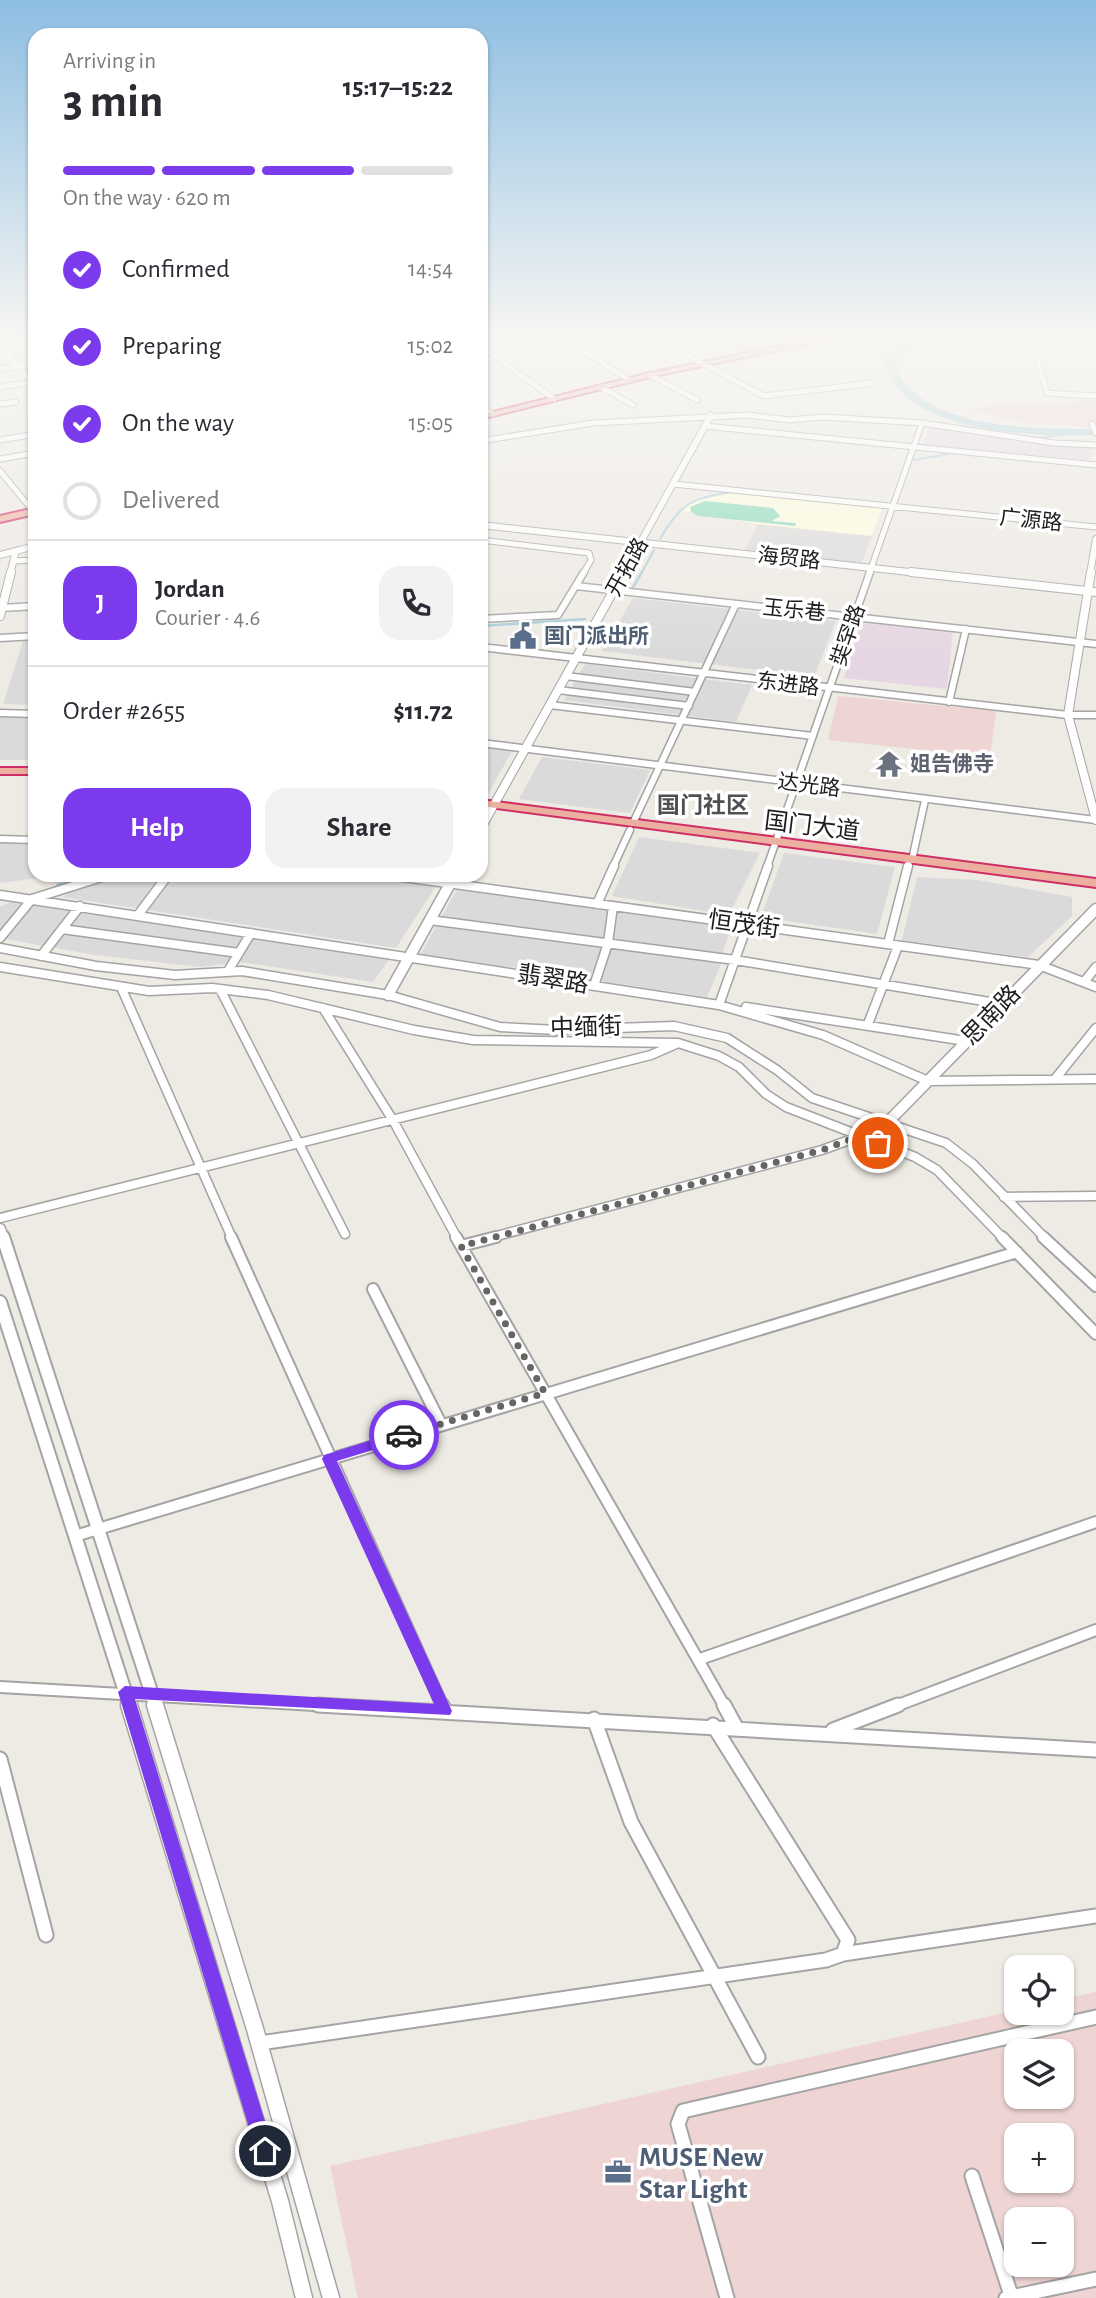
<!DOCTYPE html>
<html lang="en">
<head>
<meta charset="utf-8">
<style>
	:root { --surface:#fff; --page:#f2f2f3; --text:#2b2b33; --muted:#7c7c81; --line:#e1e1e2; --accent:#7c3aed }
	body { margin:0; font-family:"Alegreya Sans","Noto Sans SC",sans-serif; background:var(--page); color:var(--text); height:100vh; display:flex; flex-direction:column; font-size:26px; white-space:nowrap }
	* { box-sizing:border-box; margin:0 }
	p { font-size:23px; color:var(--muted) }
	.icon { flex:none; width:38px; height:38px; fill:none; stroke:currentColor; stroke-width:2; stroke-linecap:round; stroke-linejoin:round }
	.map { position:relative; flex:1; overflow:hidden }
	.drawer { position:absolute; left:28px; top:28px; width:460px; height:854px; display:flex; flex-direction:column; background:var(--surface); border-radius:21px; box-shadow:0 2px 5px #0004 }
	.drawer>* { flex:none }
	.fabs { position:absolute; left:1004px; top:1955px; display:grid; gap:14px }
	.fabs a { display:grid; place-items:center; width:70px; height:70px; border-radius:14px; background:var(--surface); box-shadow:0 2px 5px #0004; font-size:35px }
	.pin { position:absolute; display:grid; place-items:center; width:60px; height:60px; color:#fff; margin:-30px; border:4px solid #fff; border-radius:50%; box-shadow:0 2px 7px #0007 }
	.courier { position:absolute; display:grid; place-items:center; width:70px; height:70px; margin:-35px; border:5px solid #7c3aed; border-radius:50%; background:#fff; color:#222; box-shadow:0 2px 9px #0007 }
	.headline em { font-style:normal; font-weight:700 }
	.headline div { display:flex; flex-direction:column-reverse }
	.headline { display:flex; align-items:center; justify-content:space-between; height:119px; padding:0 35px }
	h1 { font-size:46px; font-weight:700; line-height:52px }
	.bar { display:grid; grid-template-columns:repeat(4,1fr); gap:10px 7px; align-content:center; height:84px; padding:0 35px }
	.bar i { height:9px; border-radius:5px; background:var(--line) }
	.bar .current { background:var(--accent) }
	.bar p { grid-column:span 4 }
	.line { display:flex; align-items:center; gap:18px; padding:0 35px; border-top:2px solid var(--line) }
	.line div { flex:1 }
	.round { display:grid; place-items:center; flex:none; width:74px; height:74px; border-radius:21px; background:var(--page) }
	ol { padding:0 35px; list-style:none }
	li { display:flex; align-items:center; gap:21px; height:77px }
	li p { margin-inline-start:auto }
	li .icon { padding:7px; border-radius:50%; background:var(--accent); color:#fff; stroke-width:4 }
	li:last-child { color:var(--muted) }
	li i { width:38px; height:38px; border:4px solid var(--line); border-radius:50% }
	.cta { display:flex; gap:14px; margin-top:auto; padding:14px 35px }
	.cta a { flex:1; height:80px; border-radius:21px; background:var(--accent); color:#fff; font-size:28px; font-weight:700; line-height:80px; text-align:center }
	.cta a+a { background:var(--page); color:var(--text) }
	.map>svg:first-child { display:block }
</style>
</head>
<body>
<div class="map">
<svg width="1096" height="2298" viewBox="0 0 1096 2298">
	<rect width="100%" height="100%" fill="#eeeae4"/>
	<!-- residential -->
	<path fill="#dbdada" d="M758 524 872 536 861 564 744 551Z
		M633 598 836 621 814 677 602 651Z
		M23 641H35V705L3 704Z
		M585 664 752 685 736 722 564 700Z
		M0 716 35 717V760H0Z
		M481 747 512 751 488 794H481Z
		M542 757 650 770 630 813 519 799Z
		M639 837 760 853 729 915 612 896Z
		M0 843 35 845V875H61L0 883Z
		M784 853 895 867 877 934 761 917Z
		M122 875H360L436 886 396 948 63 897 69 892Z
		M917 877 977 880 1072 897V916L1028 957 902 940Z
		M458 888 731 928 722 954 441 917Z
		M11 902 389 960 373 982 240 962 200 967 95 955 0 938V907Z
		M437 924 722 962 707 997 421 954Z"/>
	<!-- commercial -->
	<path fill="#eed5d3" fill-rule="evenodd" d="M723 340H807L740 354Z
		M1096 400V427L1025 423 967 408Z
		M838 696 996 711 990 757 828 740Z
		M1096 1992V2298H358L330 2166 1017 2010V2012H1062V1999ZM1017 2051H1062V2096H1017ZM1017 2135H1062V2180H1017ZM1017 2219H1062V2264H1017Z"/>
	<!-- industrial -->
	<path fill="#e6d6e3" d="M929 426 1044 444 1092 447 1090 460 923 445Z
		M862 620 953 630 947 689 844 678Z"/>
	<!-- education -->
	<path fill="#fdfddd" d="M739 492 882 508 872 536 758 524 682 511 694 501Z"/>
	<!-- pitch -->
	<path fill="#86d9b9" d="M705 501 773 508 780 516 772 521 796 523 795 526 698 516 691 512 690 507Z"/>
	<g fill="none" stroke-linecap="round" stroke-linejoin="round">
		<!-- stream-far2 -->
		<path stroke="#a6ced9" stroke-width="2" d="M1037 438 1078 433
			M914 460 948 454
			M660 539C680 504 690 499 730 492
			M641 574 654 550"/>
		<!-- stream-far1 -->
		<path stroke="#a6ced9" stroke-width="2.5" d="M632 589 642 572
			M481 626 585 619"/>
		<!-- stream -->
		<path stroke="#a6ced9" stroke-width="3.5" d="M58 885 91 875"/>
		<!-- river -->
		<path fill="#a6ced9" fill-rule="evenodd" d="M925 340H943L901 352 894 359C898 369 901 381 909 388 950 430 1041 429 1096 429V435C1039 436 944 435 901 392 892 384 888 370 884 359L893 348Z"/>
		<defs>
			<path id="minor-far4" d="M567 340 629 380
				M658 340 764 396 872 383
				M481 344 508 340
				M0 346 35 385
				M481 346 554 399
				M2 352 35 347
				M1038 361 1047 393 1096 396
				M0 369 35 364
				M650 375 697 400
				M0 387 33 382
				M601 387 633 405
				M0 404 16 402
				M481 406 493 414
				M1092 424 1096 433
				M705 426 1096 465
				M0 440 35 434
				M481 441 593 423 748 415 790 420 823 417 922 423 1054 443 1096 445
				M0 459 35 453
				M0 471 33 511
				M673 484 1096 527
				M481 540 589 553 591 560 583 574
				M14 561 35 560
				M869 574 922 423"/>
			<path id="minor-far3" d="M576 586 1096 644
				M2 608 35 606
				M481 619 558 615 584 572
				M0 638 35 636
				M481 647 1068 715H1096
				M566 676 695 692
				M558 690 689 706
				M949 702 966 629
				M550 705 813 736
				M0 713 35 714
				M481 743 1096 820
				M633 823 736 604
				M0 839 35 840
				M912 860 925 800
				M613 867 630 830
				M767 867 870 572"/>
			<path id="minor-far2" d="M389 875 1039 965 1096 987
				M0 895 719 1005 823 1035 928 1081 1096 1079
				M597 904 614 866
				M138 915 168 875
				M430 920 735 960 1002 1004
				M62 929 239 953
				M0 938 32 899 108 875
				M888 944 908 866
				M0 948 96 966 175 975 242 971 388 995 500 1027 557 1030 674 1026 727 1038 777 1070 812 1098 946 1143 973 1164 1045 1238
				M41 956 80 906
				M0 967 149 991 212 988 268 995 414 1030 473 1040 678 1043 719 1056 739 1067 766 1094 786 1107 915 1157 937 1170 1003 1238
				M228 971 251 933
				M1084 982 1096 967
				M594 986 608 943 613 906
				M121 987 232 1238
				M220 989 345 1234
				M719 1005 768 866
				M746 1007 966 1041
				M323 1008 394 1122 457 1238
				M868 1024 898 946
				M1055 1079 1096 1028
				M1004 1197 1096 1196
				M0 1218 651 1055 676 1044
				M489 1238 822 1150 860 1136"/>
			<path id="minor-far1" d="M231 1237 443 1707
				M456 1237 725 1707
				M1002 1237 1096 1334
				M1043 1237 1096 1286
				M461 1246 496 1237
				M373 1289 441 1424
				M75 1536 1017 1252
				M700 1659 1096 1522
				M0 1687 349 1707
				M893 1707 1096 1630"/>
			<path id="minor" d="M318 1705 1096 1750
				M442 1705 445 1711
				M724 1705 736 1727
				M594 1719 631 1822 758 2057
				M833 1730 898 1705
				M0 1759 46 1935
				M843 1954 1096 1916
				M260 2043 826 1960 843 1954 848 1940 713 1725
				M972 2176 1012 2298
				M727 2298 678 2124 683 2111 1096 2017
				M1006 2298 1096 2279"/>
			<path id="tertiary-far4" d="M481 525 927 574
				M0 555 35 546
				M10 574 16 551
				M623 574 711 415
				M1090 574 1096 539"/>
			<path id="tertiary-far3" d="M911 572 1096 592
				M1091 572 1068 715 1096 820
				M0 616 11 572
				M481 828 624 572"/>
			<path id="tertiary-far2" d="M388 995 455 875
				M887 1123 1096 909
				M0 1229 3 1238"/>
			<path id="tertiary-far1" d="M3 1237 156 1707
				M0 1302 130 1707"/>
			<path id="tertiary" d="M129 1705 280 2201 304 2298
				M155 1705 255 2029 331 2298"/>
			<path id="trunk" d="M810 340H825L650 377 481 419V415L650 373Z
				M35 508V514L0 522V516Z
				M0 768H35V774H0Z
				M481 800 1096 879V887L481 806Z"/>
		</defs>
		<!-- minor-far4 casing -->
		<use href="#minor-far4" stroke="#a4a4a4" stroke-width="7"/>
		<!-- minor-far3 casing -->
		<use href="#minor-far3" stroke="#a4a4a4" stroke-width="9"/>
		<!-- minor-far2 casing -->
		<use href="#minor-far2" stroke="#a4a4a4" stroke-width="11"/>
		<!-- minor-far1 casing -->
		<use href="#minor-far1" stroke="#a4a4a4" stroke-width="14"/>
		<!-- minor casing -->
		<use href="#minor" stroke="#a4a4a4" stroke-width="17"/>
		<!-- tertiary-far4 casing -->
		<use href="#tertiary-far4" stroke="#a4a4a4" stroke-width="8"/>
		<!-- tertiary-far3 casing -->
		<use href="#tertiary-far3" stroke="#a4a4a4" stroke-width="10"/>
		<!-- tertiary-far2 casing -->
		<use href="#tertiary-far2" stroke="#a4a4a4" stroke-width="13"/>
		<!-- tertiary-far1 casing -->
		<use href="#tertiary-far1" stroke="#a4a4a4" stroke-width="16"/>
		<!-- tertiary casing -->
		<use href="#tertiary" stroke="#a4a4a4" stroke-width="19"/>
		<!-- trunk casing -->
		<use href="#trunk" stroke="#ce2e65" stroke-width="4"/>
		<!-- minor-far4 -->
		<use href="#minor-far4" stroke="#fff" stroke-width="5"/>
		<!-- minor-far3 -->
		<use href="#minor-far3" stroke="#fff" stroke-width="6"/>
		<!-- minor-far2 -->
		<use href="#minor-far2" stroke="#fff" stroke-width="8"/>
		<!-- minor-far1 -->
		<use href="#minor-far1" stroke="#fff" stroke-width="10"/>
		<!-- minor -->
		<use href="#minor" stroke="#fff" stroke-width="13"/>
		<!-- tertiary-far4 -->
		<use href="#tertiary-far4" stroke="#fff" stroke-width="6"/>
		<!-- tertiary-far3 -->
		<use href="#tertiary-far3" stroke="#fff" stroke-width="8"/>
		<!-- tertiary-far2 -->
		<use href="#tertiary-far2" stroke="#fff" stroke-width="10"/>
		<!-- tertiary-far1 -->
		<use href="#tertiary-far1" stroke="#fff" stroke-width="12"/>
		<!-- tertiary -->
		<use href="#tertiary" stroke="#fff" stroke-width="16"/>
		<!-- trunk -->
		<use href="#trunk" fill="#ecb0a0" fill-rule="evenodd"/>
	</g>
	<!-- sky -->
	<linearGradient id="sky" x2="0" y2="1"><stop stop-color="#8dbee2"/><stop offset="0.51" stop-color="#f7f6f3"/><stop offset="1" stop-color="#f7f6f3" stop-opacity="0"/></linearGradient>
	<rect width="1096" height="662" fill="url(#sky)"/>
	<!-- route -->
	<path fill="#7c3aed" d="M404 1430 411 1435 409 1439 337 1461 452 1711 450 1715 135 1699 274 2151 271 2157 265 2160 258 2157 256 2151 118 1692 125 1686 434 1704 322 1459 324 1455Z"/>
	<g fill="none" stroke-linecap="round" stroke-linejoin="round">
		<!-- done -->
		<path stroke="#666563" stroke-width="7" stroke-dasharray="0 12.6" d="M404 1435 545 1393 461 1246 822 1150 860 1136 878 1143"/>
	</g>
	<!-- icons -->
	<defs>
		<symbol id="civic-bare" viewBox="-9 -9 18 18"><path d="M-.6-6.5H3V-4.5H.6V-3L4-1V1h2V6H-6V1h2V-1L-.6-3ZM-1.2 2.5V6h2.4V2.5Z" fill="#5c6f8a" stroke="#fff" stroke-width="2.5" paint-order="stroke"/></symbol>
		<symbol id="temple-bare" viewBox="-9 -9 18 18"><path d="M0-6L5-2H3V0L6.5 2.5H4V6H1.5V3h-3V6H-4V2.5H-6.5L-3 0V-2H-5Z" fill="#6b7280" stroke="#fff" stroke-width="2.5" paint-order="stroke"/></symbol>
		<symbol id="office-bare" viewBox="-9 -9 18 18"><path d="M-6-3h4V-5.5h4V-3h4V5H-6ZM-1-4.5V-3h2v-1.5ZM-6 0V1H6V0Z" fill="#5c6f8a" stroke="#fff" stroke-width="2.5" paint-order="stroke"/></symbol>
	</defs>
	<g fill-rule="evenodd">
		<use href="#civic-bare" x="504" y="617" width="38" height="38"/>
		<use href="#temple-bare" x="870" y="745" width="38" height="38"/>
		<use href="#office-bare" x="599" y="2153" width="38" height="38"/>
	</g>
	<g text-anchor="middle" stroke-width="7" stroke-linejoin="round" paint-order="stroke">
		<!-- far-street labels -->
		<g font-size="21" fill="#1d1d1d" stroke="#fff">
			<text transform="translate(1031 520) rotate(6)" y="7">广源路</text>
			<text transform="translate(789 558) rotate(6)" y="7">海贸路</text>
			<text transform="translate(627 567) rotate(-61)" y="7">开拓路</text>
			<text transform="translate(794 610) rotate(6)" y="7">玉乐巷</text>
			<text transform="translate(848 635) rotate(-71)" y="7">奘罕路</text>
			<text transform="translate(788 684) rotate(7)" y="7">东进路</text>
			<text transform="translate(809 785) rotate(7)" y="7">达光路</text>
		</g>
		<!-- far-service labels -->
		<g font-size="21" font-weight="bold" fill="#4e5e75" stroke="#fff" text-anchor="start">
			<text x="544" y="643">国门派出所</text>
		</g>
		<!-- far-worship labels -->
		<g font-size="21" font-weight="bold" fill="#5b616d" stroke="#fff" text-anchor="start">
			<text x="910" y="771">姐告佛寺</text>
		</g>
		<!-- far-quarter labels -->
		<g font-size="23" font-weight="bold" fill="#505050" stroke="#fff">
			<text x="703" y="813">国门社区</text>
		</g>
		<!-- street labels -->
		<g font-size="24" fill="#1d1d1d" stroke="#fff">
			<text transform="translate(812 826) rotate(7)" y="8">国门大道</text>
			<text transform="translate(744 924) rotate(8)" y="8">恒茂街</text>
			<text transform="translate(553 979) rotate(9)" y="8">翡翠路</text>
			<text transform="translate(991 1015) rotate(-46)" y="8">思南路</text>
			<text transform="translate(586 1027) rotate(-2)" y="8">中缅街</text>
		</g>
		<!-- near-service labels -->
		<g font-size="28" font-weight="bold" fill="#4e5e75" stroke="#fff" text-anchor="start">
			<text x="639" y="2166">MUSE New<tspan x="639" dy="32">Star Light</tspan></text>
		</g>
	</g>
</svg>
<div class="fabs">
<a><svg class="icon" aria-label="locate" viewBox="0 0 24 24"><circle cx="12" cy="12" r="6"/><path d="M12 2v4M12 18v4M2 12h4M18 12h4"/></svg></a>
<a><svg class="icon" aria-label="layers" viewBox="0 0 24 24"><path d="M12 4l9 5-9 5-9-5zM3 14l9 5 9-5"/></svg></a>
<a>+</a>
<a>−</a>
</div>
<div class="pin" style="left:878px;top:1143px;background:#ea580c"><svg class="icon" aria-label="bag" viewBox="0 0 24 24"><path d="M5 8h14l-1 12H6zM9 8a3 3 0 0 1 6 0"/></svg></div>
<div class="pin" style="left:265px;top:2151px;background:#1f2937"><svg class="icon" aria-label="home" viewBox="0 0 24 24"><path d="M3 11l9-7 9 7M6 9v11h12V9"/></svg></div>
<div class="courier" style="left:404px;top:1435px"><svg class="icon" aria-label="car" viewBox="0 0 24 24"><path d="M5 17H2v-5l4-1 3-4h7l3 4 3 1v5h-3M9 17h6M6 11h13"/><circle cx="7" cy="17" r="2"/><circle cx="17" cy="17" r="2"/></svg></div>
<section class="drawer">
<div class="headline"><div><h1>3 min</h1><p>Arriving in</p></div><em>15:17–15:22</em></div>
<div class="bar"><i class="current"></i><i class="current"></i><i class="current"></i><i></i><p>On the way · 620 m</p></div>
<ol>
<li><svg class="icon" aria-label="check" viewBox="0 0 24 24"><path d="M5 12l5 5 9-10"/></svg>Confirmed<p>14:54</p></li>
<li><svg class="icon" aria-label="check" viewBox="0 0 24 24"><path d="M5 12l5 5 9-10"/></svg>Preparing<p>15:02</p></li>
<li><svg class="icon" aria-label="check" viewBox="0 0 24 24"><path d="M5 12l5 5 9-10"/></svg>On the way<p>15:05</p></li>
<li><i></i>Delivered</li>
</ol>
<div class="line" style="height:126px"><b class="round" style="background:var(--accent);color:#fff">J</b><div><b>Jordan</b><p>Courier · 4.6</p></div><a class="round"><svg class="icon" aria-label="phone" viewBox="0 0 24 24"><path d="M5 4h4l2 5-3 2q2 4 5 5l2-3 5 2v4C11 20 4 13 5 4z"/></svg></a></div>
<div class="line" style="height:91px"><div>Order #2655</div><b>$11.72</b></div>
<div class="cta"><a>Help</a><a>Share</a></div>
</section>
</div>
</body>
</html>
